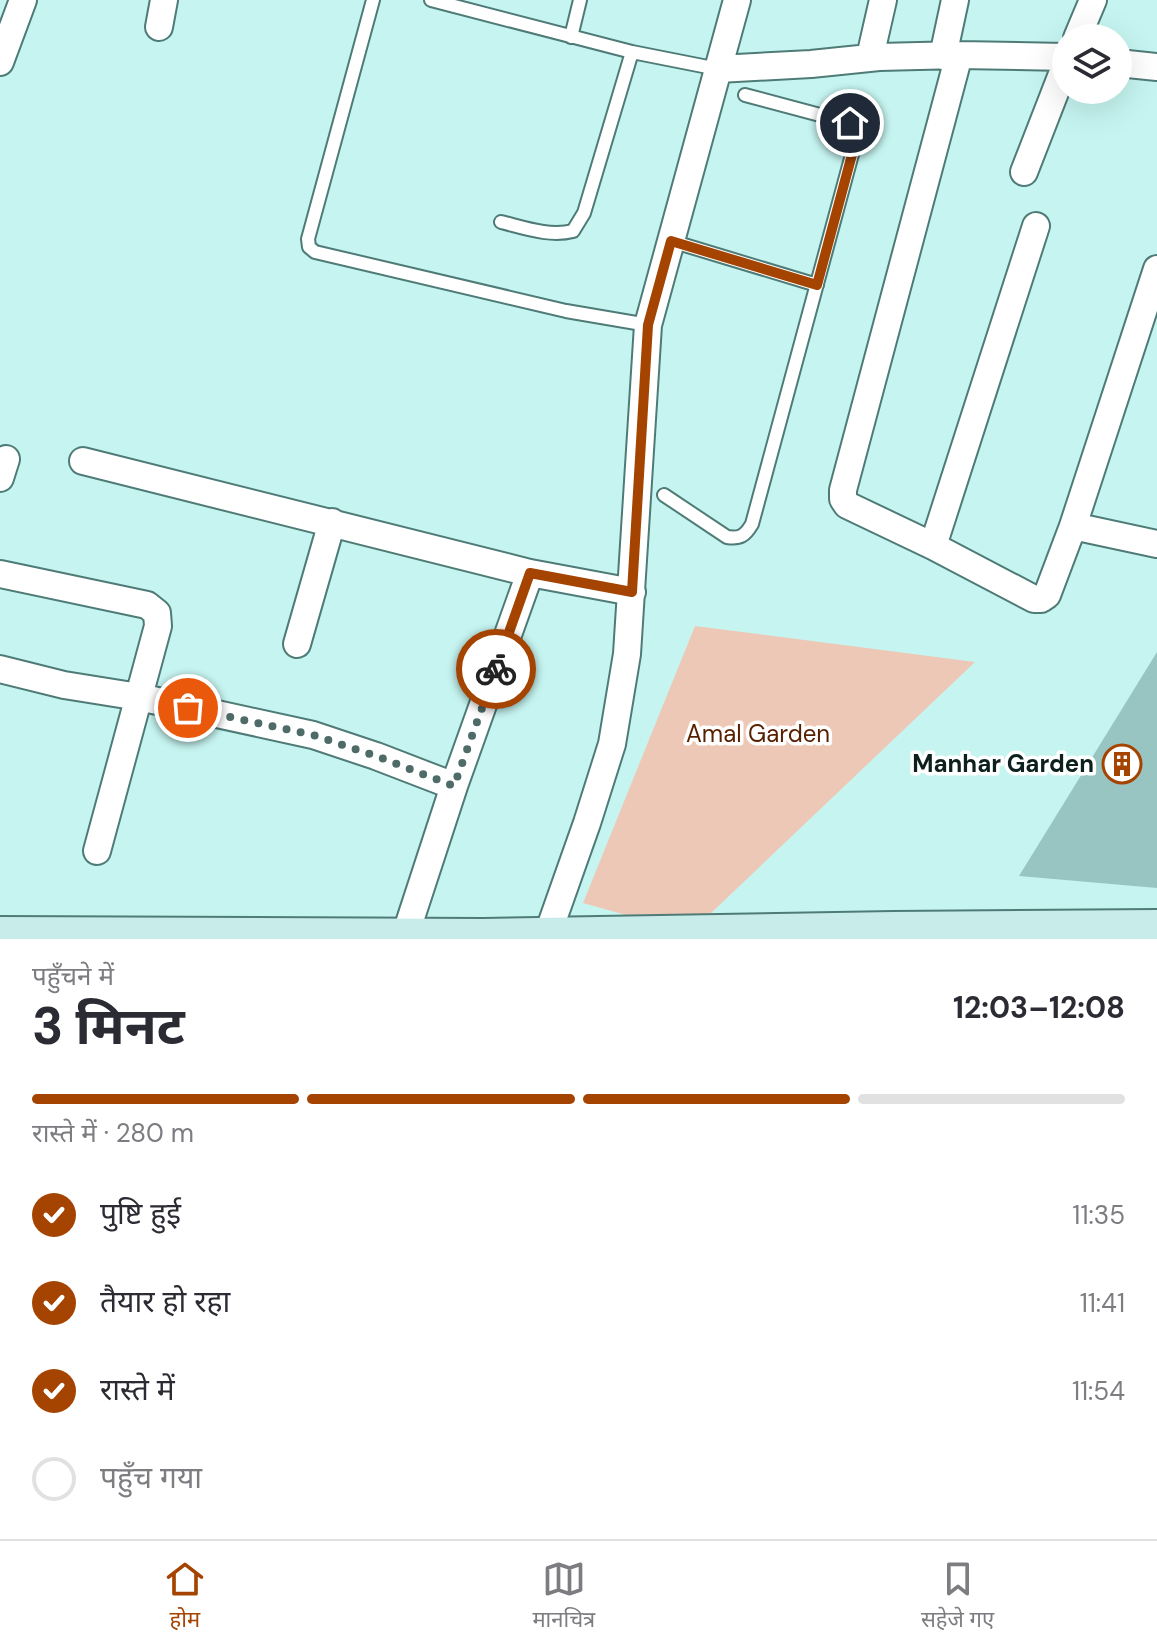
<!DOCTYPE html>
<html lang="hi">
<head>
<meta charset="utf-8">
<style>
	:root { --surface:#fff; --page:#f7f7f7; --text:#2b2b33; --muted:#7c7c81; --line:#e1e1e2; --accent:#a54400 }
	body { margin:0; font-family:"DM Sans","Noto Sans Devanagari",sans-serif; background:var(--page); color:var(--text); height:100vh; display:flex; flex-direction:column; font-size:30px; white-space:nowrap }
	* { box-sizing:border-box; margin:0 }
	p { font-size:26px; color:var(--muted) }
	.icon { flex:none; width:44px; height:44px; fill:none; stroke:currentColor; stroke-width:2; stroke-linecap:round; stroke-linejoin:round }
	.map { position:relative; height:939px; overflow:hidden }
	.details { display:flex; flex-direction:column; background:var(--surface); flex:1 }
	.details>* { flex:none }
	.fabs { position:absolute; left:1052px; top:24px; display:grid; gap:16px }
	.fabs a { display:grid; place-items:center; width:80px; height:80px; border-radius:50%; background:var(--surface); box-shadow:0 8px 32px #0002; font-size:40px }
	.pin { position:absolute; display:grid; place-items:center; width:68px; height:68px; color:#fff; margin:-34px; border:4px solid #fff; border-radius:50%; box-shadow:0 2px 8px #0007 }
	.courier { position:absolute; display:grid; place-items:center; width:80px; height:80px; margin:-40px; border:6px solid #a54400; border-radius:50%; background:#fff; color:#222; box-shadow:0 2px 10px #0007 }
	.headline em { font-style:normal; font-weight:700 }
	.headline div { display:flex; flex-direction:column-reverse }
	.headline { display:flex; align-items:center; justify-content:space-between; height:136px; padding:0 32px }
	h1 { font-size:52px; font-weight:700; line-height:60px }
	.bar { display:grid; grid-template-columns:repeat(4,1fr); gap:12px 8px; align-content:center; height:96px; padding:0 32px }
	.bar i { height:10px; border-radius:6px; background:var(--line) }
	.bar .selected { background:var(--accent) }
	.bar p { grid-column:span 4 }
	ol { padding:0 32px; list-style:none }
	li { display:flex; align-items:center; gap:24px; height:88px }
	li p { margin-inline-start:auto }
	li .icon { padding:8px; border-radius:50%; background:var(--accent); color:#fff; stroke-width:4 }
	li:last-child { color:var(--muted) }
	li i { width:44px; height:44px; border:4px solid var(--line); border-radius:50% }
	.menu { display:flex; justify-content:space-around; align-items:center; height:112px; border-top:2px solid var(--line); background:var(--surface); font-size:22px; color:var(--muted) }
	.menu a { display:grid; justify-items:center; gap:4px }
	.menu .selected { color:var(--accent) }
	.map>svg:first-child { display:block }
</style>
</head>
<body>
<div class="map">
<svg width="1157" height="939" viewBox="0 0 1157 939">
	<rect width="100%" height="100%" fill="#c6f5f1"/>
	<!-- green -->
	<path fill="#edc8b6" d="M695 626 975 662 690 933 583 903Z"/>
	<!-- building -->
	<path fill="#98c5c1" d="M1157 652V888L1019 876Z"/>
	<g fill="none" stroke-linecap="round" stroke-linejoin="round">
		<defs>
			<path id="lane" d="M373 0 308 239 309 247 315 252 566 311 648 325
				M431 0 632 52 718 69
				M571 37 580 0
				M501 222C525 228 550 237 573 231L584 213 632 52
				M671 241 817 285
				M664 495 727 537C740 539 745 536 752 524L857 136 856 130 850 123 745 95"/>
			<path id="street" d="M159 27 164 0
				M1077 38 1093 0
				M959 55 843 490V499L847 505 933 546 1034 599H1041L1047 595 1073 526 1157 269
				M943 56 955 0
				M870 57 883 0
				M0 62 23 0
				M1118 63 1157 67
				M718 69 811 64 879 57 959 55 1066 57
				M1024 172 1066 64
				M83 461 530 573 632 592
				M0 478 6 459
				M1073 526 1157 544
				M933 546 1036 226
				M0 574 147 605 157 613 158 626 97 851
				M297 644 332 522
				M0 669 64 685 139 697 313 735 376 756 454 786
				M404 939 454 786 530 573
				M546 939 587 823 612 744 627 654 648 325 737 0"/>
			<path id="secondary" d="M0 935 483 937 893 930 1157 928"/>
		</defs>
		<!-- lane casing -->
		<use href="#lane" stroke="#4f7b77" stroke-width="16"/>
		<!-- street casing -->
		<use href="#street" stroke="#4f7b77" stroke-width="30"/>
		<!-- secondary casing -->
		<use href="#secondary" stroke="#4f7b77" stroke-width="40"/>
		<!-- lane -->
		<use href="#lane" stroke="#fff" stroke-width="12"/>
		<!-- street -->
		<use href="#street" stroke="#fff" stroke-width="26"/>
		<!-- secondary -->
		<use href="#secondary" stroke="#c7ecea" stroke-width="36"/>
	</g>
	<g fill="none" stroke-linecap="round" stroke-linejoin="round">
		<!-- done -->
		<path stroke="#4e6b68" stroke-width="8" stroke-dasharray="0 14.4" d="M188 708 313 735 376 756 454 786 496 669"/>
		<!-- route -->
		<path stroke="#a54400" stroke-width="10" d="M496 669 530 573 632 592 648 325 671 241 817 285 857 136 856 130 850 123"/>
	</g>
	<!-- icons -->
	<defs>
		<symbol id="building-ring" viewBox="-11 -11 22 22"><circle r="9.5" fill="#fff" stroke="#a54400" stroke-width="1.5"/><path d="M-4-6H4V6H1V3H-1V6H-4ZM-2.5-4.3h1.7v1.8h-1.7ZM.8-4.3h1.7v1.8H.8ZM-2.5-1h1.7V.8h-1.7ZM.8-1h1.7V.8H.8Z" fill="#a54400"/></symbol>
	</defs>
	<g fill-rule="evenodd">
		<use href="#building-ring" x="1100" y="742" width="44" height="44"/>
	</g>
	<g text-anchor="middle" stroke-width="7" stroke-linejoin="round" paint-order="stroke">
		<!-- park labels -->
		<g font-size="24" fill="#571f00" stroke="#fff">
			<text x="758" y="742">Amal Garden</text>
		</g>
		<!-- poi labels -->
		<g font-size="24" font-weight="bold" fill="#0e201e" stroke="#fff" text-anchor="end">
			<text x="1094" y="772">Manhar Garden</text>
		</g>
	</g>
</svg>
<div class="fabs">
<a><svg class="icon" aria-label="layers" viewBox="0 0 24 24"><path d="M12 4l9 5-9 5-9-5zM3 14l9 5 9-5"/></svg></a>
</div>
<div class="pin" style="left:188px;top:708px;background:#ea580c"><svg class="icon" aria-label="bag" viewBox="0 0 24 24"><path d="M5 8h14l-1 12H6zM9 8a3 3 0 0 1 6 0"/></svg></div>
<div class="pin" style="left:850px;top:123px;background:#1f2937"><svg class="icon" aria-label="home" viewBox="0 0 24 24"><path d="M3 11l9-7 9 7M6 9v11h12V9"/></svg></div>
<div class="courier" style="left:496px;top:669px"><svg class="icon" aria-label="bike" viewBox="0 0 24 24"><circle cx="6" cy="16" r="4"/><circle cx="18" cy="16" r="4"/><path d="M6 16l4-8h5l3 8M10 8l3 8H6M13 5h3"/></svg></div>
</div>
<section class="details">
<div class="headline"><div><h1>3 मिनट</h1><p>पहुँचने में</p></div><em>12:03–12:08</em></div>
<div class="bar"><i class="selected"></i><i class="selected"></i><i class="selected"></i><i></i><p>रास्ते में · 280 m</p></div>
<ol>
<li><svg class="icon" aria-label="check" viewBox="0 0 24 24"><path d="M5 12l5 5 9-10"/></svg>पुष्टि हुई<p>11:35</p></li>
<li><svg class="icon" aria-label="check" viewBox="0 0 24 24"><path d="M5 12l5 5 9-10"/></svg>तैयार हो रहा<p>11:41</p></li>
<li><svg class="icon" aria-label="check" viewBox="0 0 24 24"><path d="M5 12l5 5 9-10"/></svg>रास्ते में<p>11:54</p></li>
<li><i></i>पहुँच गया</li>
</ol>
</section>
<nav class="menu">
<a class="selected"><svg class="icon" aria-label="home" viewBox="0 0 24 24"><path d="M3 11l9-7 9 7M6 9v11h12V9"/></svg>होम</a>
<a><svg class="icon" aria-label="map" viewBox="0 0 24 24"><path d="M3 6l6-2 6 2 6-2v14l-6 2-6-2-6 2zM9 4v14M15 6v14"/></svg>मानचित्र</a>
<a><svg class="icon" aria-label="saved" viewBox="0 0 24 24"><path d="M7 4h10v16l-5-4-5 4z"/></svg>सहेजे गए</a>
</nav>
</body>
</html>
